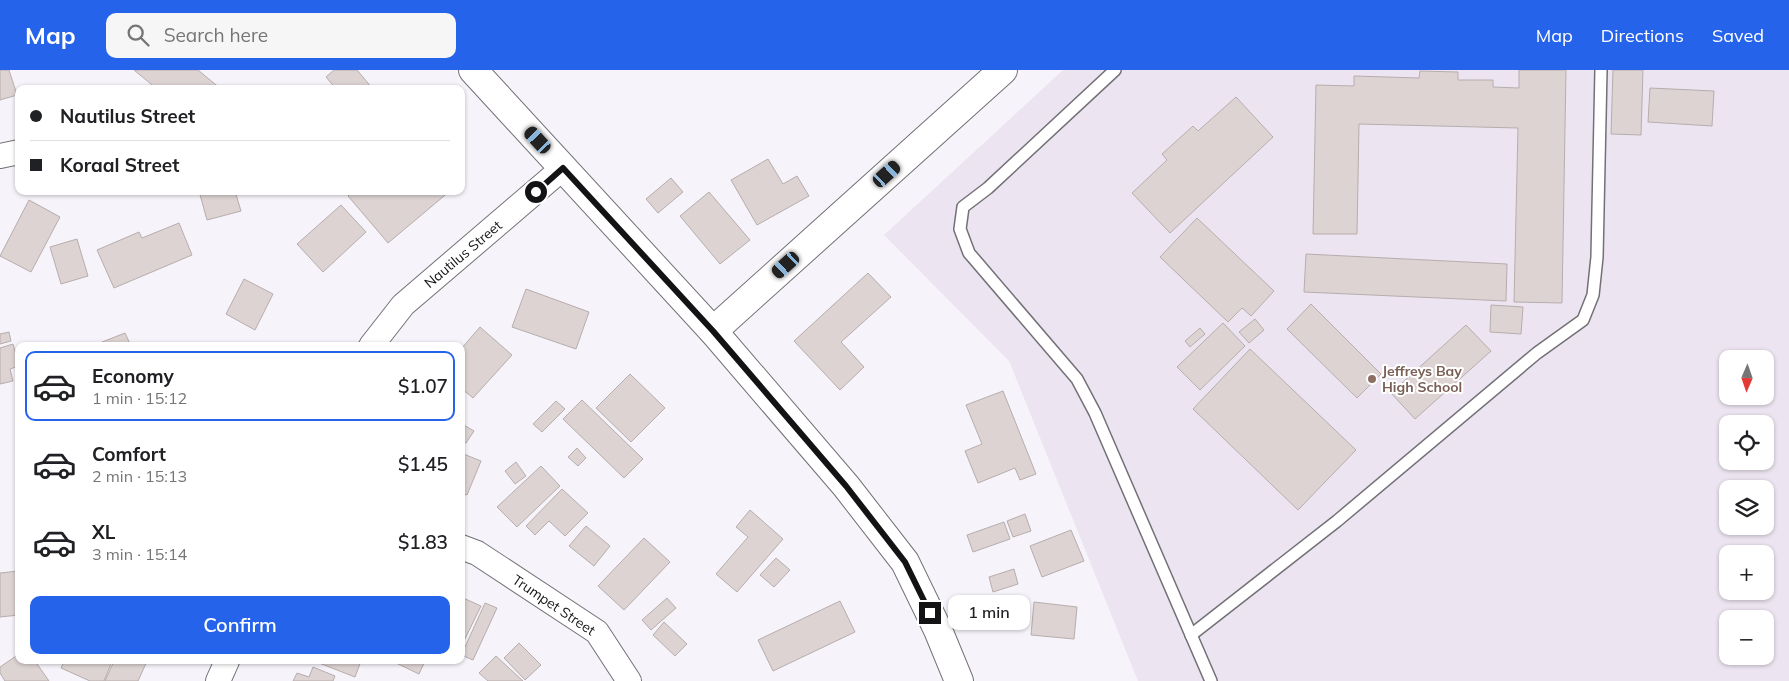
<!DOCTYPE html>
<meta charset="utf-8">
<style>
:root{--surface:#fff;--page:#f6f6f6;--text:#202124;--muted:#757577;--line:#e0e0e0;--accent:#2563eb}
body{margin:0;font-family:Mulish,sans-serif;background:var(--page);color:var(--text);height:100vh;display:flex;flex-direction:column;font-size:19px;white-space:nowrap}
*{box-sizing:border-box;margin:0}
p{font-size:16px;color:var(--muted)}
.icon{flex:none;width:28px;height:28px;fill:none;stroke:currentColor;stroke-width:2;stroke-linecap:round;stroke-linejoin:round}
.map{position:relative;flex:1;overflow:hidden}
.sheet{position:absolute;left:15px;top:272px;width:450px;height:322px;display:flex;flex-direction:column;background:var(--surface);border-radius:10px;box-shadow:0 1px 4px #0004}
.sheet>*{flex:none}
.top-card{position:absolute;left:15px;top:15px;width:450px;height:110px;border-radius:10px;box-shadow:0 1px 4px #0004;display:grid;align-content:center;height:110px;padding:0 15px;background:var(--surface)}
.needle{width:32px;rotate:182deg}
.tools{position:absolute;left:1719px;top:280px;display:grid;gap:10px}
.tools a{display:grid;place-items:center;width:55px;height:55px;border-radius:10px;background:var(--surface);box-shadow:0 1px 4px #0004;font-size:25px}
.end{position:absolute;width:22px;height:22px;margin:-11px;border:6px solid #131214;background:#fff;box-shadow:0 0 0 2px #fff}
.from{border-radius:50%}
.bubble{position:absolute;height:35px;border-radius:10px;background:var(--surface);box-shadow:0 1px 4px #0004;font-size:16px;font-weight:600;line-height:35px;text-align:center}
.car{position:absolute;width:15px;height:30px;margin:-15px -8px;border-radius:6px;box-shadow:0 0 4px 1px #0007;background:linear-gradient(#222 24%,#8ab4d8 0 40%,#222 0 76%,#8ab4d8 0 86%,#222 0)}
.top-card b{display:flex;align-items:center;gap:18px;height:48px;font-size:19px}
.top-card b+b{border-top:1px solid var(--line)}
.top-card i{width:12px;height:12px;background:var(--text)}
ul{padding:9px 0 0;list-style:none}
li{display:flex;align-items:center;gap:15px;height:70px;margin:0 10px 8px;padding:0 5px;border:2px solid transparent;border-radius:10px}
li div{flex:1}
li b{display:block;font-size:19px}
li em{font-style:normal;font-weight:600}
li.selected{border-color:var(--accent)}
li>.icon{width:45px;height:45px;stroke-width:1.5}
.button{display:flex;gap:10px;margin-top:auto;padding:10px 15px}
.button a{flex:1;height:58px;border-radius:10px;background:var(--accent);color:#fff;font-size:20px;font-weight:600;line-height:58px;text-align:center}
header{display:flex;align-items:center;gap:30px;box-sizing:border-box;height:70px;padding:0 25px;background:var(--accent);color:#fff}
header strong{font-size:24px}
nav{display:flex;gap:28px;margin-inline-start:auto;font-size:18px}
.search{width:350px;height:45px;background:var(--page);display:flex;align-items:center;gap:12px;box-sizing:border-box;padding:0 18px;border-radius:10px;color:var(--muted);font-size:19px}
.map>svg:first-child{display:block}
</style>
<header>
<strong>Map</strong>
<div class="search"><svg class="icon" aria-label="search" viewBox="0 0 24 24"><circle cx="10" cy="10" r="6"/><path d="M15 15l6 6"/></svg>Search here</div>
<nav><a>Map</a><a>Directions</a><a>Saved</a></nav>
</header>
<div class="map">
<svg width="1789" height="611" viewBox="0 0 1789 611">
<rect width="100%" height="100%" fill="#f7f3fa"/>
<path fill="#ece5f1" fill-rule="evenodd" d="M1063,0h726v611h-651l-129,-320 -125,-126zM1728,289h37v37h-37zM1728,354h37v37h-37zM1728,419h37v37h-37zM1728,484h37v37h-37zM1728,549h37v37h-37z"/>
<g fill="#dcd3d2" stroke="#b6adac">
<path d="M0,0h9l8,25 -17,5z"/>
<path d="M134,0h64l23,19h-64z"/>
<path d="M334,0h23l16,19h-37l-10,-12z"/>
<path d="M1519,0h47l-4,233 -48,-1 4,-174 -159,-4 -2,110h-44l3,-149 38,1v-10l65,2 1,-7 38,1v8h35v7l26,1z"/>
<path d="M1613,0h30l-2,65 -30,-1z"/>
<path d="M1650,18l64,3 -2,35 -64,-4z"/>
<path d="M1236,27l37,40 -103,96 -38,-40 35,-33 -5,-6 31,-28 5,5z"/>
<path d="M768,89l15,25 14,-8 12,20 -52,29 -26,-45z"/>
<path d="M671,108l12,14 -25,21 -12,-14z"/>
<path d="M199,121h36l6,20 -34,9z"/>
<path d="M354,121h96l-62,52 -40,-47z"/>
<path d="M709,122l41,48 -30,24 -40,-48z"/>
<path d="M29,130l31,17 -29,55 -31,-16z"/>
<path d="M341,135l25,27 -43,40 -26,-28z"/>
<path d="M1197,148l77,73 -23,25 -9,-8 -14,14 -68,-65z"/>
<path d="M179,153l13,32 -78,33 -17,-38 42,-18 3,6z"/>
<path d="M77,169l11,37 -27,8 -11,-37z"/>
<path d="M1306,184l201,10 -1,37 -202,-9z"/>
<path d="M868,203l23,24 -50,45 23,25 -24,23 -46,-49z"/>
<path d="M244,209l29,15 -18,36 -29,-16z"/>
<path d="M526,219l63,23 -13,37 -64,-22z"/>
<path d="M1311,234l70,70 -24,24 -70,-69z"/>
<path d="M1491,235l32,2 -2,27 -31,-2z"/>
<path d="M1255,249l9,11 -15,13 -10,-11z"/>
<path d="M1223,253l22,23 -45,44 -23,-23z"/>
<path d="M1466,255l25,26 -76,68 -24,-26z"/>
<path d="M480,257l32,28 -39,43 -12,-10v-39z"/>
<path d="M1200,258l5,6 -15,13 -5,-6z"/>
<path d="M9,262l2,9 -11,3v-10z"/>
<path d="M125,263l6,13h-39z"/>
<path d="M13,274l6,22 -9,3 3,12 -13,3v-36z"/>
<path d="M1250,279l106,101 -58,60 -105,-101z"/>
<path d="M630,304l35,34 -34,34 -35,-34z"/>
<path d="M1003,321l33,83 -16,6 -5,-12 -37,15 -13,-32 17,-7 -16,-39z"/>
<path d="M582,330l61,59 -19,19 -61,-59z"/>
<path d="M556,331l9,8 -23,23 -9,-8z"/>
<path d="M462,354l12,7 -8,12 -5,-3z"/>
<path d="M577,378l9,10 -8,8 -10,-9z"/>
<path d="M461,383l20,8 -14,34 -6,-2z"/>
<path d="M516,392l10,14 -11,8 -10,-13z"/>
<path d="M541,396l19,20 -43,41 -20,-20z"/>
<path d="M562,419l26,24 -23,23 -16,-15 -14,14 -9,-9z"/>
<path d="M750,440l33,29 -46,53 -21,-18 32,-37 -12,-10z"/>
<path d="M1025,444l6,17 -18,6 -6,-16z"/>
<path d="M1004,452l6,17 -37,13 -6,-17z"/>
<path d="M586,456l24,20 -16,20 -25,-20z"/>
<path d="M1071,460l13,31 -42,16 -12,-31z"/>
<path d="M644,468l26,24 -46,48 -26,-24z"/>
<path d="M776,488l14,12 -16,17 -14,-12z"/>
<path d="M1014,499l4,15 -25,8 -4,-15z"/>
<path d="M19,501v44l-19,2v-44z"/>
<path d="M461,527l20,9 -19,39h-1z"/>
<path d="M667,528l9,10 -25,22 -9,-10z"/>
<path d="M840,531l15,31 -82,39 -15,-31z"/>
<path d="M1034,532l43,5 -3,32 -43,-4z"/>
<path d="M485,533l12,5 -24,52 -12,-5v-9l4,1z"/>
<path d="M664,552l23,22 -12,12 -22,-21z"/>
<path d="M519,573l22,22 -16,15 -21,-22z"/>
<path d="M19,584v7h16l14,20h-44l-5,-8v-6z"/>
<path d="M496,586l27,25h-35l-9,-8z"/>
<path d="M64,591h48l-8,20h-14l-29,-13z"/>
<path d="M114,591h33l-9,20h-33z"/>
<path d="M314,591h47l-6,16z"/>
<path d="M392,591h33l-6,13z"/>
<path d="M313,597l22,9 -2,5h-40l4,-8 12,4z"/>
</g>
<g fill="none" stroke-linecap="round" stroke-linejoin="round">
<defs>
<g id="lane">
<path d="M1115,0l-127,118 -25,19 -3,22 9,24 108,126 18,34 116,268"/>
<path d="M1191,565l146,-114 200,-168 46,-33 10,-25 4,-38 4,-187"/>
</g>
<g id="street">
<path d="M0,86l19,-4"/>
<path d="M371,276l32,-41 160,-137"/>
<path d="M461,477l16,6 120,79 32,49"/>
<path d="M218,611l9,-20"/>
</g>
<g id="secondary">
<path d="M473,0l240,261 133,155 59,76 33,68 21,51"/>
<path d="M713,261l290,-261"/>
</g>
</defs>
<use href="#lane" stroke="#737076" stroke-width="14"/>
<use href="#street" stroke="#737076" stroke-width="26"/>
<use href="#secondary" stroke="#737076" stroke-width="30"/>
<use href="#lane" stroke="#fff" stroke-width="11"/>
<use href="#street" stroke="#fff" stroke-width="24"/>
<use href="#secondary" stroke="#fff" stroke-width="28"/>
</g>
<g fill="none" stroke-linecap="round" stroke-linejoin="round">
<path stroke="#131214" stroke-width="6" d="M536,122l27,-24 150,163 133,155 59,76 25,51"/>
</g>
<circle fill="#8d6e63" stroke="#fff" stroke-width="2" cx="1372" cy="309" r="5"/>
<g text-anchor="middle" dominant-baseline="central" stroke-width="4" stroke-linejoin="round" paint-order="stroke">
<g font-size="14" fill="#131214" stroke="#fff">
<text transform="translate(463 184) rotate(-40)">Nautilus Street</text>
<text transform="translate(554 535) rotate(34)">Trumpet Street</text>
</g>
<g font-size="14" font-weight="bold" fill="#785e54" stroke="#fff" text-anchor="start">
<text x="1382" y="301">Jeffreys Bay<tspan x="1382" dy="16">High School</tspan></text>
</g>
</g>
</svg>
<div class="tools">
<a><svg class="needle" viewBox="-14 -14 28 28"><path d="M0-13l5 13h-10z" fill="#e53935"/><path d="M0 13l5-13h-10z" fill="#757577"/></svg></a>
<a><svg class="icon" aria-label="locate" viewBox="0 0 24 24"><circle cx="12" cy="12" r="6"/><path d="M12 2v4M12 18v4M2 12h4M18 12h4"/></svg></a>
<a><svg class="icon" aria-label="layers" viewBox="0 0 24 24"><path d="M12 4l9 5-9 5-9-5zM3 14l9 5 9-5"/></svg></a>
<a>+</a>
<a>−</a>
</div>
<i class="end from" style="left:536px;top:122px"></i>
<i class="end" style="left:930px;top:543px"></i>
<div class="bubble" style="left:948px;top:525px;width:82px">1 min</div>
<i class="car" style="left:538px;top:70px;rotate:317deg"></i>
<i class="car" style="left:887px;top:104px;rotate:48deg"></i>
<i class="car" style="left:786px;top:195px;rotate:228deg"></i>
<div class="top-card">
<b><i class="from"></i>Nautilus Street</b>
<b><i></i>Koraal Street</b>
</div>
<section class="sheet">
<ul>
<li class="selected"><svg class="icon" aria-label="car" viewBox="0 0 24 24"><path d="M5 17H2v-5l4-1 3-4h7l3 4 3 1v5h-3M9 17h6M6 11h13"/><circle cx="7" cy="17" r="2"/><circle cx="17" cy="17" r="2"/></svg><div><b>Economy</b><p>1 min · 15:12</p></div><em>$1.07</em></li>
<li><svg class="icon" aria-label="car" viewBox="0 0 24 24"><path d="M5 17H2v-5l4-1 3-4h7l3 4 3 1v5h-3M9 17h6M6 11h13"/><circle cx="7" cy="17" r="2"/><circle cx="17" cy="17" r="2"/></svg><div><b>Comfort</b><p>2 min · 15:13</p></div><em>$1.45</em></li>
<li><svg class="icon" aria-label="car" viewBox="0 0 24 24"><path d="M5 17H2v-5l4-1 3-4h7l3 4 3 1v5h-3M9 17h6M6 11h13"/><circle cx="7" cy="17" r="2"/><circle cx="17" cy="17" r="2"/></svg><div><b>XL</b><p>3 min · 15:14</p></div><em>$1.83</em></li>
</ul>
<div class="button"><a>Confirm</a></div>
</section>
</div>
